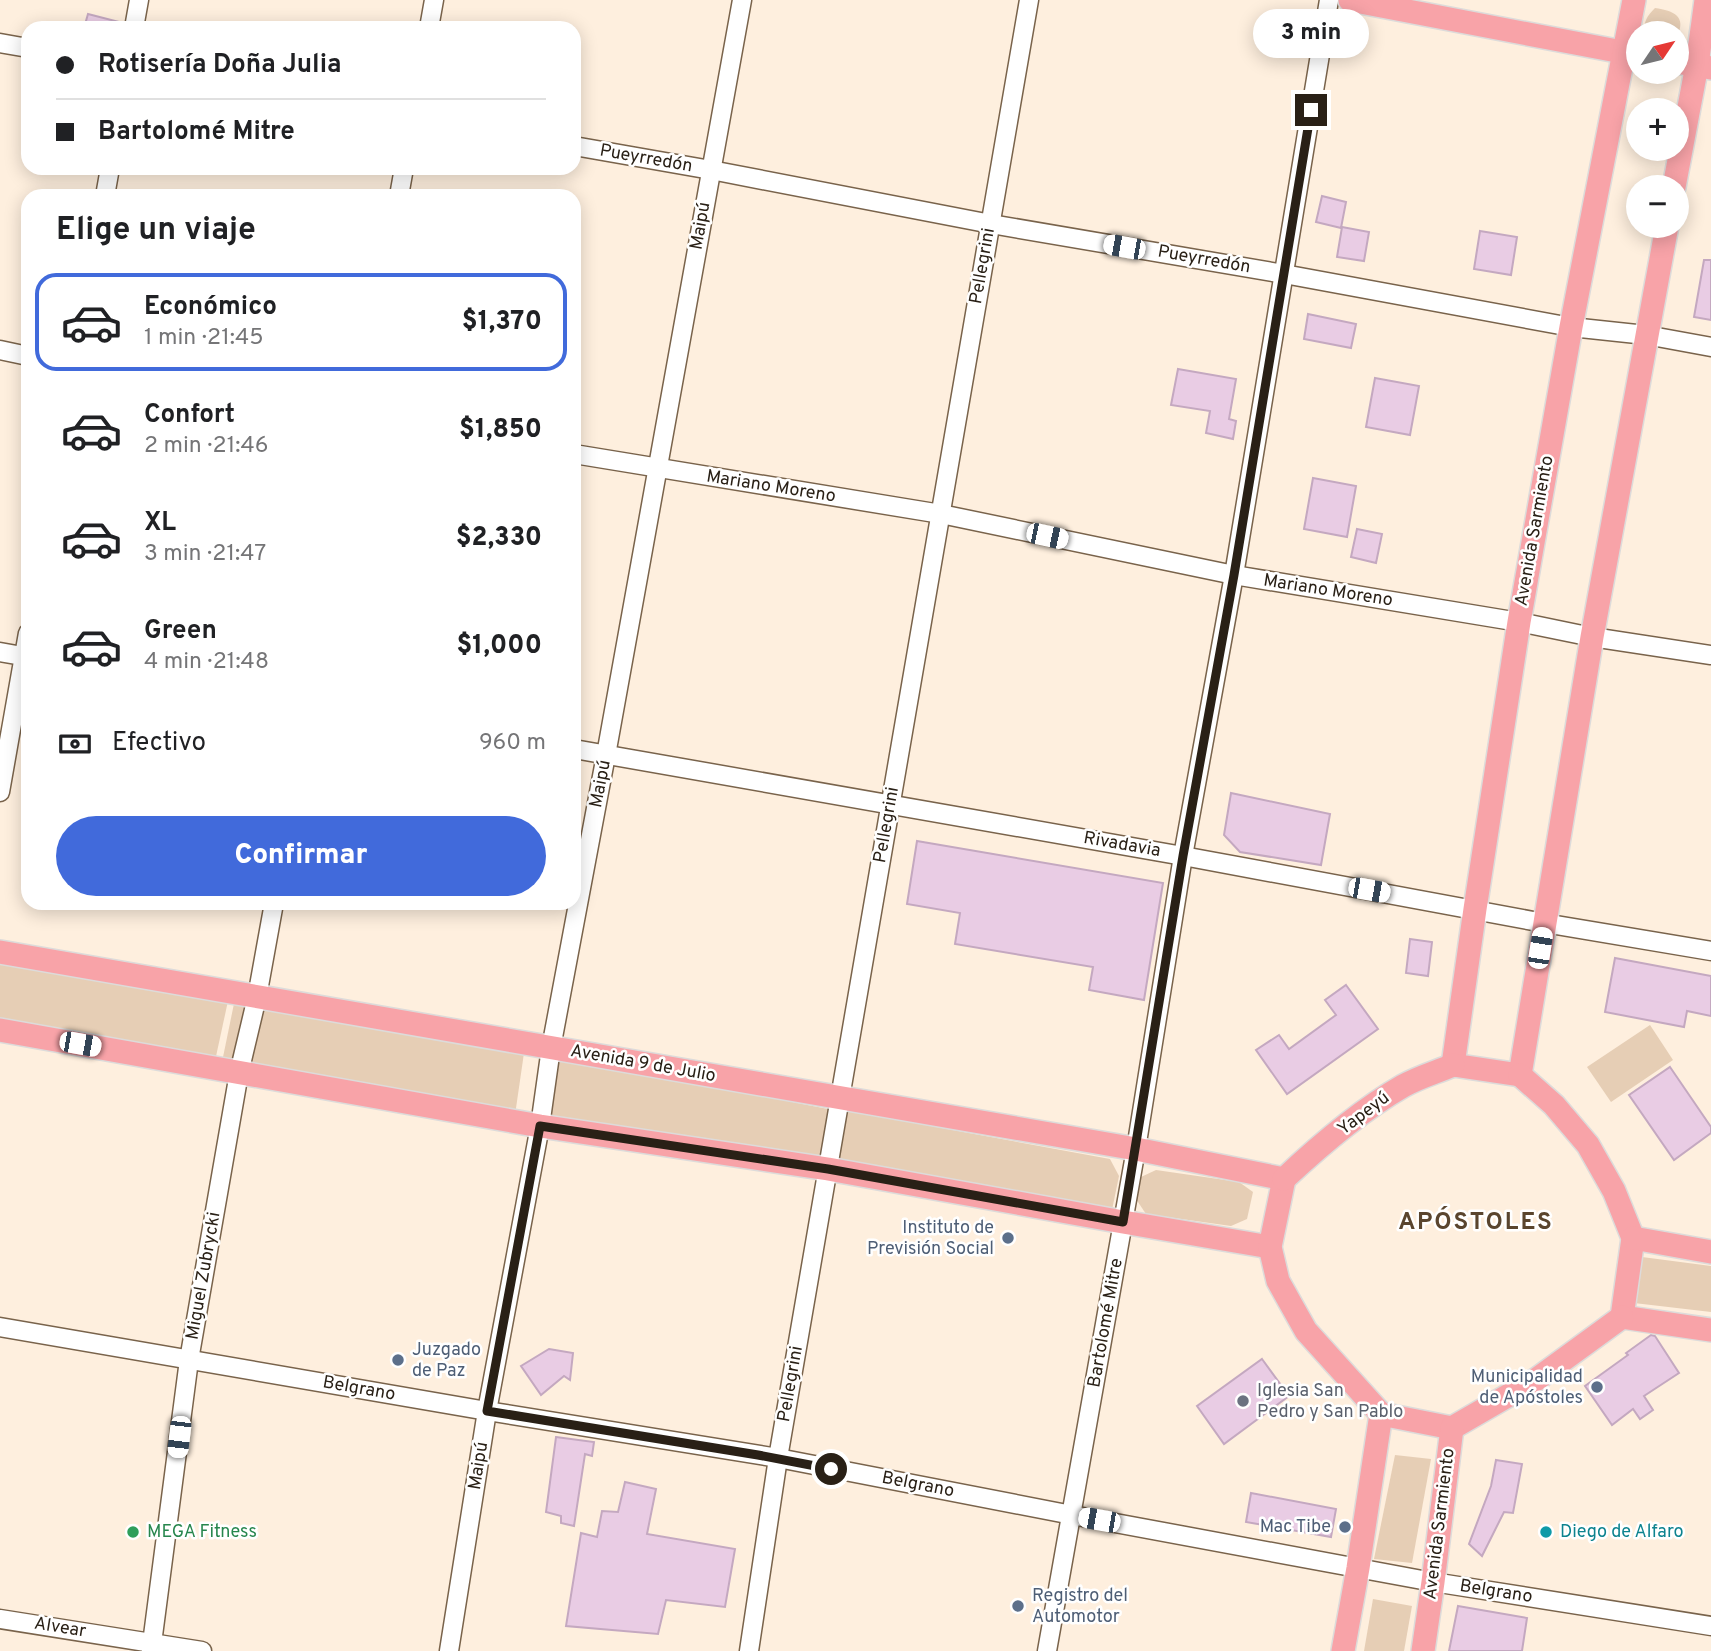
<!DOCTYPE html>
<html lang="es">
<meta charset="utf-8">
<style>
:root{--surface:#fff;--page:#f6f6f6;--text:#202124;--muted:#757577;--line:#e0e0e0;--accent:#416adb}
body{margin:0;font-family:Overpass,sans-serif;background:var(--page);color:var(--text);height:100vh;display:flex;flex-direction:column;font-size:26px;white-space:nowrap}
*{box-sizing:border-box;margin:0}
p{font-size:23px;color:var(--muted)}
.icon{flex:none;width:38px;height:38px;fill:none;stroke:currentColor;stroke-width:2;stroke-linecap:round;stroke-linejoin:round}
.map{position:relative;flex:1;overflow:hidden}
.details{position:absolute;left:21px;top:189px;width:560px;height:721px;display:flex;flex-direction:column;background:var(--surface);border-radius:21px;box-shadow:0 4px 18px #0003}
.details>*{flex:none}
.banner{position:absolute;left:21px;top:21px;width:560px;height:154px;border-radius:21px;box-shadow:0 4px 18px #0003;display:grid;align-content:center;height:154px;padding:0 35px;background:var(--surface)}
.needle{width:46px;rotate:55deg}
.buttons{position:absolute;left:1626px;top:21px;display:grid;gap:14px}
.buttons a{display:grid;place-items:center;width:63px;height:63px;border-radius:50%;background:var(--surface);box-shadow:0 4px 18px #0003;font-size:35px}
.end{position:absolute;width:32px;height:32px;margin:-16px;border:9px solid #292016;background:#fff;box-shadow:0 0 0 4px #fff}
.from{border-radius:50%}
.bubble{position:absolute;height:49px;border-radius:24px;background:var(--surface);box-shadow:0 4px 18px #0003;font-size:23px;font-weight:800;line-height:49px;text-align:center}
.car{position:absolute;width:21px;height:42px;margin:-21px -10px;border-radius:9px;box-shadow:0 0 5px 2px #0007;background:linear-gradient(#fff 24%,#345 0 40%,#fff 0 76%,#345 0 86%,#fff 0)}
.banner b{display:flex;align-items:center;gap:24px;height:66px;font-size:26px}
.banner b+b{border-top:2px solid var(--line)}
.banner i{width:18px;height:18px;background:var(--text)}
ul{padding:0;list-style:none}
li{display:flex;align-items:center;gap:21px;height:98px;margin:0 14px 10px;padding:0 21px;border:4px solid transparent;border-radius:21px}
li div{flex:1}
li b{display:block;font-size:26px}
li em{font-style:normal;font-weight:800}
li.active{border-color:var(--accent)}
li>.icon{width:63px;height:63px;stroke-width:1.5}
h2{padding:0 35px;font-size:32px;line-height:84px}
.pay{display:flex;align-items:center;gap:18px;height:77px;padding:0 35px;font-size:26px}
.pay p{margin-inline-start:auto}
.button{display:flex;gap:14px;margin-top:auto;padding:14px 35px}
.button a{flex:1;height:80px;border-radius:42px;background:var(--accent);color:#fff;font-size:28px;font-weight:800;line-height:80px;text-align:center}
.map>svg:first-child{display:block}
</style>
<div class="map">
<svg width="1711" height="1651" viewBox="0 0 1711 1651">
<rect width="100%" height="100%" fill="#feefde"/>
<g fill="#e6ceb5">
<path d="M1655,8c19,3 32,8 22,29l-1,-4h-31c-2,-11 2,-17 10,-25z"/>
<path d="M0,947l231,40 -16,74 -215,-39z"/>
<path d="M237,989l288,57 -10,69 -293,-53z"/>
<path d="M1650,1025l23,35 -62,42 -24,-35z"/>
<path d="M558,1056l275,54 -11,59 -275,-45z"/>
<path d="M844,1110l266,49 9,17 -7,34 -278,-39z"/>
<path d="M1156,1170l83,12 14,10 -6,27 -16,7 -85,-12 -10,-15 5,-22z"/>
<path d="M1642,1257l69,9v46l-77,-9z"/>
<path d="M1395,1455l36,4 -19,104 -38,-4z"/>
<path d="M1373,1599l39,7 -8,45h-40z"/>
</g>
<g fill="#e9cce4" stroke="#c4a8c0" stroke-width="2">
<path d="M88,14l35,9v5h-39z"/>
<path d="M1322,196l24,6 -5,26 -25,-6z"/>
<path d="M1342,227l27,5 -5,29 -27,-4z"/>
<path d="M1480,231l37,6 -6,38 -37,-6z"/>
<path d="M1704,260h7v60l-17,-3z"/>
<path d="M1308,314l48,10 -5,24 -47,-9z"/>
<path d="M1178,369l58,10 -7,40 7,2 -3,18 -27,-6 4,-22 -39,-6z"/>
<path d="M1375,378l44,8 -9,49 -44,-8z"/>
<path d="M1313,478l43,8 -9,51 -43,-8z"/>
<path d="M1357,529l25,5 -6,29 -25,-6z"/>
<path d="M1231,793l99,21 -9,51 -81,-13 -16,-17z"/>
<path d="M917,841l246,42 -19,117 -55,-10 4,-23 -138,-23 5,-31 -53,-9z"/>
<path d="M1410,939l22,3 -4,34 -22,-3z"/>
<path d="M1615,958l96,18v40l-24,-5 -3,16 -79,-15z"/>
<path d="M1346,985l32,44 -91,65 -31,-44 23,-15 10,14 47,-34 -11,-15z"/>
<path d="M1670,1067l41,60v6l-37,27 -45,-65z"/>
<path d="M1651,1335l4,1 24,37 -35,23 9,14 -13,9 -7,-10 -21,16 -27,-39 43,-31 -2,-2z"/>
<path d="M549,1349l24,4 -3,27 -6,-4 -23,19 -20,-29z"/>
<path d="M1262,1359l27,37 -65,48 -27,-38z"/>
<path d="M556,1437l38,5 -2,14 -7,-2 -11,72 -13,-3v-7l-15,-4z"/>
<path d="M1496,1460l26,4 -9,49 -9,-1 -22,44 -13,-12 22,-58z"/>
<path d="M625,1482l31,7 -9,45 88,15 -10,58 -59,-7 -8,34 -92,-8 15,-93 16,4 5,-26 16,1z"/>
<path d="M1251,1493l85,16 -5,28 -85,-15z"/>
<path d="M1458,1606l69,12 -5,33h-73z"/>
</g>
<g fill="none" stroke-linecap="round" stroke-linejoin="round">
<defs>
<g id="minor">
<path d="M134,28l5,-28"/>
<path d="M429,28l5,-28"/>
<path d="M0,43l28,5"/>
<path d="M574,146l137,24 280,54 293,50 287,53 75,8 65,12"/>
<path d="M105,196l5,-28"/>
<path d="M399,196l5,-28"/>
<path d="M0,350l28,6"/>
<path d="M574,454l367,60 293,61 285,47 73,15 119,18"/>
<path d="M0,652l28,5"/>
<path d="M574,749l609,107 361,67 167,28"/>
<path d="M0,792l28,-159"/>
<path d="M0,1327l487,84 291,47 294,57 361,67 278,44"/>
<path d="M0,1619l202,32"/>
<path d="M151,1651l38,-291 50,-287 18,-76 17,-94"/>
<path d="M449,1651l38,-240 53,-285 11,-78 55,-293 136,-755"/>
<path d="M749,1651l29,-193 251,-1458"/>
<path d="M1047,1651l89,-502 47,-293 51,-281 95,-575"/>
</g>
<g id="major">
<path d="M1350,0l288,55"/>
<path d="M1676,62l35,6"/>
<path d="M1674,187l23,-122 9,-65"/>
<path d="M0,952l1136,197 148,30"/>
<path d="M0,1030l540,96 288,43 295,53 147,25"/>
<path d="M1453,1065l22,-156 44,-287 52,-295 63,-327"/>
<path d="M1453,1065l67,10"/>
<path d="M1520,1075l72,-438 75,-411"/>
<path d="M1520,1075l34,30 34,40 26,46 19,47 -11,79"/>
<path d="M1284,1179l-14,68 8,34 28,50 75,83 71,14"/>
<path d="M1284,1179c34,-32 79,-70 119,-93 16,-9 34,-14 50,-21"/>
<path d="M1633,1238l78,14"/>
<path d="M1622,1317l89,13"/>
<path d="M1452,1428l85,-49 85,-62"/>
<path d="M1343,1651l15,-83 23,-154"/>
<path d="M1423,1651l10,-69 19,-154"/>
</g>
</defs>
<use href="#minor" stroke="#79634b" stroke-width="21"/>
<use href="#major" stroke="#dddbda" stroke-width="26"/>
<use href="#minor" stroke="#fff" stroke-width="18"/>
<use href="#major" stroke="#f8a3a8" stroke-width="23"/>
</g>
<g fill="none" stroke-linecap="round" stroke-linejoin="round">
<path stroke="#292016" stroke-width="9" d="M831,1469l-73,-14 -271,-44 53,-285 288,43 295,53 60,-366 51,-281 77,-465"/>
</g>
<g fill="#5c6f8a" stroke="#fff" stroke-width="2.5">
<circle cx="1008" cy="1238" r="7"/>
<circle cx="398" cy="1360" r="7"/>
<circle cx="1597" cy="1387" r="7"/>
<circle cx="1345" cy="1527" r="7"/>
<circle cx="1018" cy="1606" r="7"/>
</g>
<circle fill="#6b7280" stroke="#fff" stroke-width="2.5" cx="1243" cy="1401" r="7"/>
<circle fill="#2e9e5b" stroke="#fff" stroke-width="2.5" cx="133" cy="1532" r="7"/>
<circle fill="#0f9aa8" stroke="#fff" stroke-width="2.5" cx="1546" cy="1532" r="7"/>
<g text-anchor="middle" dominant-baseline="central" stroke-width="5" stroke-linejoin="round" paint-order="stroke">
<g font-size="18" fill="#292016" stroke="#fff">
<text transform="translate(646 159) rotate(10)">Pueyrredón</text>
<text transform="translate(701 226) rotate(-80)">Maipú</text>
<text transform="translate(1204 260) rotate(10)">Pueyrredón</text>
<text transform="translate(983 266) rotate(-80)">Pellegrini</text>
<text transform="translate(771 487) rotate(9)">Mariano Moreno</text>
<text transform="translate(1535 531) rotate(-80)">Avenida Sarmiento</text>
<text transform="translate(1328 591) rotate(9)">Mariano Moreno</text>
<text transform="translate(601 784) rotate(-79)">Maipú</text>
<text transform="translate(887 825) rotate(-80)">Pellegrini</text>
<text transform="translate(1122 845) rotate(10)">Rivadavia</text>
<text transform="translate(643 1064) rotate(10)">Avenida 9 de Julio</text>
<text transform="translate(1364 1114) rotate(-37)">Yapeyú</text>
<text transform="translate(204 1276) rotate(-80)">Miguel Zubrycki</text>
<text transform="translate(1106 1323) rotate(-80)">Bartolomé Mitre</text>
<text transform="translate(791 1384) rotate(-80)">Pellegrini</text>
<text transform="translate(359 1389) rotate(10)">Belgrano</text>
<text transform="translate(479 1466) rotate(-81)">Maipú</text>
<text transform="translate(918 1485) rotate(11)">Belgrano</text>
<text transform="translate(1440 1524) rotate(-83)">Avenida Sarmiento</text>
<text transform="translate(1496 1592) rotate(9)">Belgrano</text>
<text transform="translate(60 1628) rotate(9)">Alvear</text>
</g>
<g font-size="18" fill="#4e5e75" stroke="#fff" text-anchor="end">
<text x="994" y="1228">Instituto de<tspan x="994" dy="21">Previsión Social</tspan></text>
<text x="412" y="1350" text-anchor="start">Juzgado<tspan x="412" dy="21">de Paz</tspan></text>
<text x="1583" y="1377">Municipalidad<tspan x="1583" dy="21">de Apóstoles</tspan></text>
<text x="1331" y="1527">Mac Tibe</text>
<text x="1032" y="1596" text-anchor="start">Registro del<tspan x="1032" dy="21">Automotor</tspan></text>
</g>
<g font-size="18" fill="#5b616d" stroke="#fff" text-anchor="start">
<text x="1257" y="1391">Iglesia San<tspan x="1257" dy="21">Pedro y San Pablo</tspan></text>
</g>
<g font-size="18" fill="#27864d" stroke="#fff" text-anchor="start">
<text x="147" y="1532">MEGA Fitness</text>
</g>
<g font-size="18" fill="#0d838f" stroke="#fff" text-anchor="start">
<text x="1560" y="1532">Diego de Alfaro</text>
</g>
<g font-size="24" font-weight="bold" letter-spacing="2" fill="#5a452e" stroke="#fff">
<text x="1476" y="1223">APÓSTOLES</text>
</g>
</g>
</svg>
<div class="buttons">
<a><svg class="needle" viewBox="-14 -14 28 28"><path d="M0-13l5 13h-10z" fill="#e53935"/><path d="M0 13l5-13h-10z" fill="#757577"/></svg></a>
<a>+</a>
<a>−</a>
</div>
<i class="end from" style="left:831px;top:1469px"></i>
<i class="end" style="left:1311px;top:110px"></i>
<div class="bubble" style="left:1253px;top:9px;width:116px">3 min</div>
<i class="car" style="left:1124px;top:247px;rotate:280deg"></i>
<i class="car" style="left:1047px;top:536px;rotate:102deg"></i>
<i class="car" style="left:1369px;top:890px;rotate:100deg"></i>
<i class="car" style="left:1540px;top:948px;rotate:9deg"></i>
<i class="car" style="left:80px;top:1044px;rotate:100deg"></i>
<i class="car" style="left:179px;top:1437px;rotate:187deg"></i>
<i class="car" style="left:1099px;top:1520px;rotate:280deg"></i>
<div class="banner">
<b><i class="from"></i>Rotisería Doña Julia</b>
<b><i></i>Bartolomé Mitre</b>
</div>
<section class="details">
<h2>Elige un viaje</h2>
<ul>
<li class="active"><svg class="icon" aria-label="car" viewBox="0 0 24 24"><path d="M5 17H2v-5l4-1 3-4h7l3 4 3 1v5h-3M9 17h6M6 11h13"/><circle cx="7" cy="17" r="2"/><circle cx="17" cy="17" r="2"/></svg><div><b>Económico</b><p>1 min · 21:45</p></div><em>$1,370</em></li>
<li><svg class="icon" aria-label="car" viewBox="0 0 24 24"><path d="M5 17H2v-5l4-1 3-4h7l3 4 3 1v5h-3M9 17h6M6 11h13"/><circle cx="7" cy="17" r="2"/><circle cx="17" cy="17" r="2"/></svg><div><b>Confort</b><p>2 min · 21:46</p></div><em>$1,850</em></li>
<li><svg class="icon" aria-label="car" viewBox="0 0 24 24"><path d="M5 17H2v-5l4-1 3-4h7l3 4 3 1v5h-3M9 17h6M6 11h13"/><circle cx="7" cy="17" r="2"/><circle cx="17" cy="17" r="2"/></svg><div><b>XL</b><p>3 min · 21:47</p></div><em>$2,330</em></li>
<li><svg class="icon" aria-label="car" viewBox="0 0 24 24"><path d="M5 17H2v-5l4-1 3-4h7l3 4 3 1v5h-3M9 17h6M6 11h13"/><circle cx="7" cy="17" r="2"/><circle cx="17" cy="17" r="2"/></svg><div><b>Green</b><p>4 min · 21:48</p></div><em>$1,000</em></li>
</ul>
<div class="pay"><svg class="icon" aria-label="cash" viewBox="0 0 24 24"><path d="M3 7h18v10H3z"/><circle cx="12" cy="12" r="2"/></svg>Efectivo<p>960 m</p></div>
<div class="button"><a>Confirmar</a></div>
</section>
</div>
